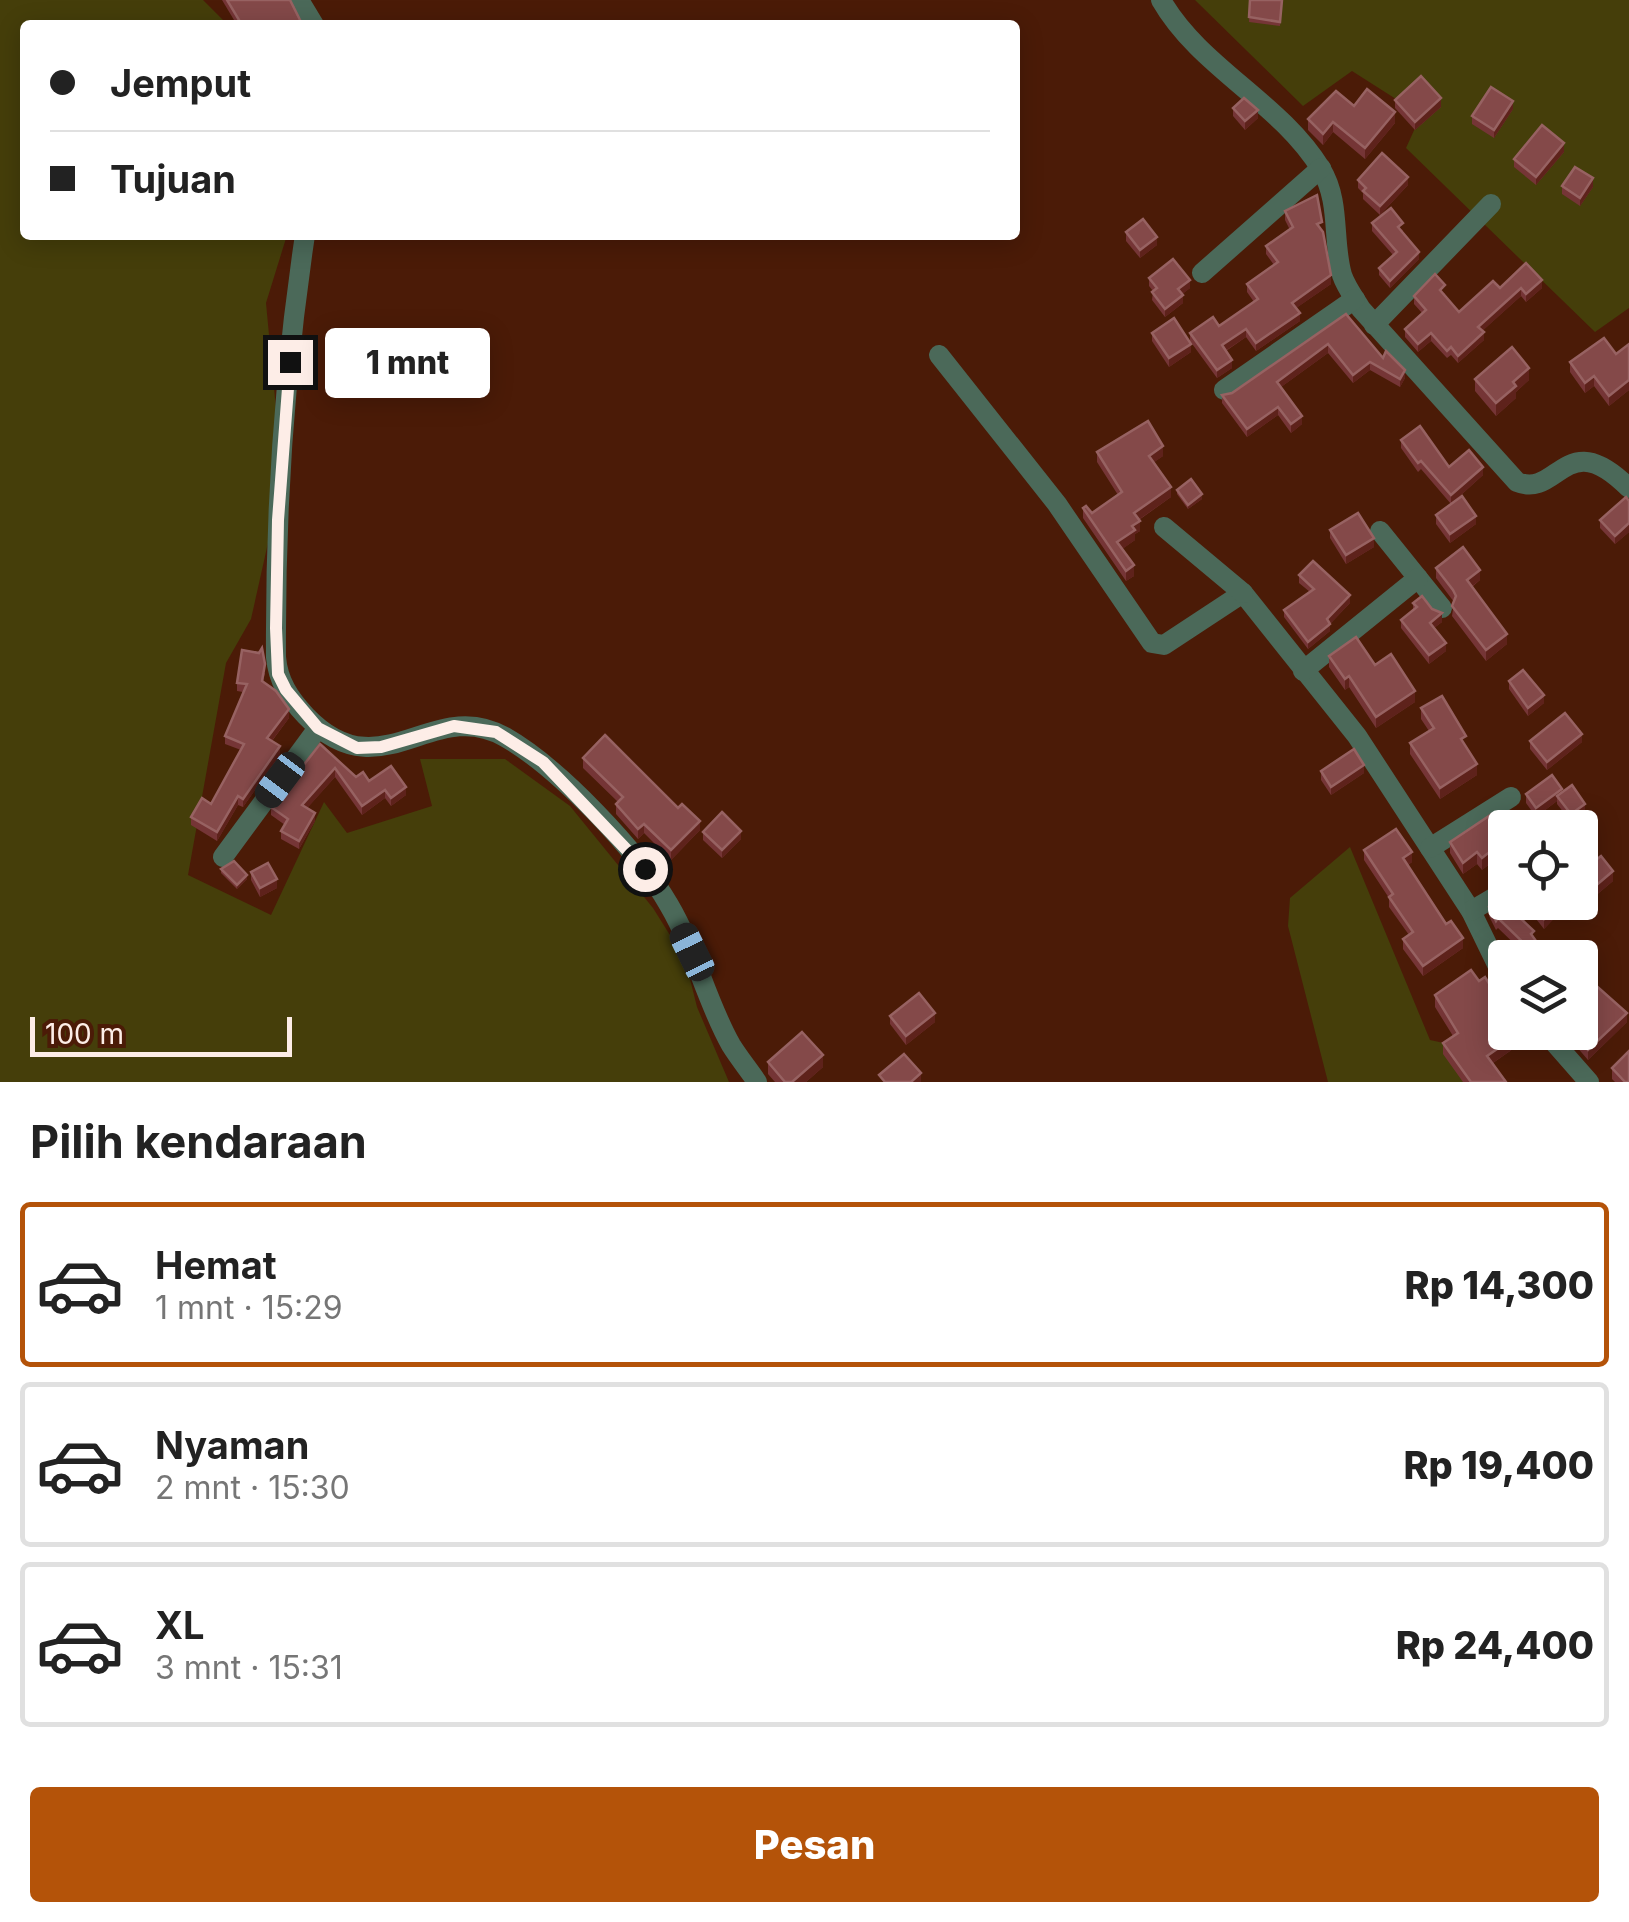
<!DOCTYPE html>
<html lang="id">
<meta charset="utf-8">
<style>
:root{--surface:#fff;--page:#f2f2f2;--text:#222;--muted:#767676;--line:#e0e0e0;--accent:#b45309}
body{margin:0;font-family:Inter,sans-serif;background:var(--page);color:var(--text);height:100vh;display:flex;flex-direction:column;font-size:38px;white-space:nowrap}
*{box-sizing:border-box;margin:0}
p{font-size:32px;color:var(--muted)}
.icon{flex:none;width:55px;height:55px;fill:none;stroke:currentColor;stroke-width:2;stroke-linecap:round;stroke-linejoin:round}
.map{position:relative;height:1082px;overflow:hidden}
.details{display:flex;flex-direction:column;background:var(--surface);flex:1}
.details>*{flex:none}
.banner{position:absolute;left:20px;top:20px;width:1000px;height:220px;border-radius:10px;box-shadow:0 5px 25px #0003;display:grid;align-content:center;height:220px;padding:0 30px;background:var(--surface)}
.tools{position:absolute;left:1488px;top:810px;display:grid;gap:20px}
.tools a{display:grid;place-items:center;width:110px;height:110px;border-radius:10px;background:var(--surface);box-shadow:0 5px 25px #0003;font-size:50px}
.scale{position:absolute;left:30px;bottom:25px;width:262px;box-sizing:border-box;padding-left:10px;border:5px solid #fdede7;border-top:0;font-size:28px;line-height:35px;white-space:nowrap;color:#fdede7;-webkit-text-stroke:8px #4b1b07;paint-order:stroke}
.end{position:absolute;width:45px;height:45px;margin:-22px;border:12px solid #fdede7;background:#111;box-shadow:0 0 0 5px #111}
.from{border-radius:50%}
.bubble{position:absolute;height:70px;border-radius:10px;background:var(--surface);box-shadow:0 5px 25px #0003;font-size:32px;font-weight:800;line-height:70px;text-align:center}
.car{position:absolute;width:30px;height:60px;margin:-30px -15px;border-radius:12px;box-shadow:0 0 8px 2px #0007;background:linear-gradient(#222 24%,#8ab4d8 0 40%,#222 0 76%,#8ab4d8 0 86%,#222 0)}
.banner b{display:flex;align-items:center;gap:35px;height:95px;font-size:38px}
.banner b+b{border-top:2px solid var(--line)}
.banner i{width:25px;height:25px;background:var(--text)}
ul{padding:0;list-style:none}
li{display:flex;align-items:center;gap:30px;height:165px;margin:0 20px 15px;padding:0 10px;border:5px solid var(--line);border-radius:10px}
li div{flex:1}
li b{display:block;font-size:38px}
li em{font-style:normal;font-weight:800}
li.selected{border-color:var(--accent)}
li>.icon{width:90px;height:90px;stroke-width:1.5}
h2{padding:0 30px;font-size:45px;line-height:120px}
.primary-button{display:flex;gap:20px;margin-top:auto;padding:20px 30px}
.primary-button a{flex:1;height:115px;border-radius:10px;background:var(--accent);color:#fff;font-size:40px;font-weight:800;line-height:115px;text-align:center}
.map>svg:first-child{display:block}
</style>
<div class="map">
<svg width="1629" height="1082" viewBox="0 0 1629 1082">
<rect width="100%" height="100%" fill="#4b1b07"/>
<g fill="#453e0a">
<path d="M0,0h203l25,25h-203v210h262l-21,68 10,106 -6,125 -19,85 -25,44 -38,212 83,40 53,-113 23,31 85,-27 -12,-47h85l65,47 83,102 32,51 12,48 32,75h-729z"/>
<path d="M1195,0h434v308l-34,24 -189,-184 15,-33 -69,-44 -49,35z"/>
<path d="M1350,847l80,193 23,5 22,37h-147l-40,-156 2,-28z"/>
</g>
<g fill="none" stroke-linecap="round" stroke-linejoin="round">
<g stroke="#4b6959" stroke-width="20">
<path d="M299,0l15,25"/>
<path d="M1161,0c39,68 119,102 160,169 20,33 11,71 21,106 4,12 13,24 19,34l156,173c42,17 48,-58 112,6"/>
<path d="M305,235c-21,139 -30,281 -29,422 2,24 13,41 30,59 75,78 126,-21 199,21 54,31 133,114 164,168 26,44 37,96 62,140 8,13 18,25 26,37"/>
<path d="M1202,273l119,-105"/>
<path d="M1374,325l117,-121"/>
<path d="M939,355l118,149 95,139 12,2 79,-52 114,143 114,175 34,70"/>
<path d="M1224,390l131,-91"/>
<path d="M1164,527l79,66"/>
<path d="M1380,531l62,77"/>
<path d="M1303,671l115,-93"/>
<path d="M1430,848l81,-51"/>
<path d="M223,857l95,-129"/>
<path d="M1471,911l34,-20"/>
<path d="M1545,1032l44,50"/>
</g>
</g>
<g fill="#753536">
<path d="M222,0h68l11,25h-64z"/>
<path d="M1250,0h32l-2,26 -31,-4z"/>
<path d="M1395,100l46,7 -26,23 -20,-22z"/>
<path d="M1354,106l41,17 -30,36 -32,-27 -10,13 -15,-15v-11z"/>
<path d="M1233,108l25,10 -13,12 -12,-14z"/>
<path d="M1513,109l-19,29 -22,-14v-8z"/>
<path d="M1564,152l-28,33 -22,-18v-8z"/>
<path d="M1358,180l50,5 -28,30 -17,-16v-6l-5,-5z"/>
<path d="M1562,186l31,1 -13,19 -18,-12z"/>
<path d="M1285,211l37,19 9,54 -35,24 4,13 -44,30 -10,-14 -20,14 6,17 -15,10 -27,-37v-8l29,-7 35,-24 -7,-10v-8l27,-19 -8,-11v-8l24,-16 -5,-10z"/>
<path d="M1372,223l31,7 -2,2 18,27 -29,29 -11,-13v-7l14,-13 -21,-24z"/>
<path d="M1126,232l31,13 -17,13 -14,-17z"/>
<path d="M1149,278l41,10 -8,6 1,9 -18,14 -13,-17 1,-9 -4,-5z"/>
<path d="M1500,288h42l-16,14 -5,-6 -39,35 2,9 -26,23 -7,-8 -4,3 -16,-17 -13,11 -13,-15v-8l17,-16 -8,-9v-8l31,-3 -1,1 15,18z"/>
<path d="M1346,314l37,44 22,20 -5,9 -30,-17 -17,13 -25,-30 -47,34 21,37 -11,9 -13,-18 -31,22 -25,-34v-8l10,-2z"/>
<path d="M1152,333l39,19 -22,15 -17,-26z"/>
<path d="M1629,344v46l-20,16 -15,-20 -9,7 -15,-21v-10l46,-8z"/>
<path d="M1475,379l54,1 -13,12v6l-20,18 -21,-25z"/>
<path d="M1401,440l48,27 34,8 -32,29 -30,-35 -3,3 -17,-24z"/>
<path d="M1097,452l66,4 -9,6 17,35 -32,23 1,11 -5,3v6l-13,9 12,27 -8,5 -43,-63v-10l9,5 26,-18 -21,-33z"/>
<path d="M1177,490l25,9 -14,10 -11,-15z"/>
<path d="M1629,501v31l-14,12 -15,-16v-8z"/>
<path d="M1436,515l40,9 -26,19 -14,-19z"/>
<path d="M1330,530l44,17 -28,17 -16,-26z"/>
<path d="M1436,568l44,12 -8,7 35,57 -21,17 -34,-45 2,-14 -18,-24z"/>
<path d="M1299,575l51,28 -20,21v7l-22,18 -24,-32v-7l26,-18 -11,-9z"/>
<path d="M1413,603l29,19 -8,6 12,23 -17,13 -28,-36v-8l12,-10z"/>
<path d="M1329,656l46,9 40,37 -39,26 -27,-41 -4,3 -16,-23z"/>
<path d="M265,673l-2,9 26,36 -17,23 8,14 -37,52 -5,-2 -21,36 -26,-16v-8l20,-13 30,-54 -16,-6v-8l18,-44 -6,-1v-8z"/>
<path d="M1509,681l35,22 -16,13 -19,-27z"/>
<path d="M1421,708l45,39 11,28 -37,24 -30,-45v-11l19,-12 -8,-12z"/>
<path d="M1530,741l52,1 -35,28 -17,-21z"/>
<path d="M320,744l36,33 50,18 -15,11 -6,-8 -23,17 -27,-38 -28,31 8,13 -16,28 -18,-10v-8l4,-6 -14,-10v-8z"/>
<path d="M583,758l117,72 -29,30 -27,-27 -6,6 -22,-25v-10l2,-2 -35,-34z"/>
<path d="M1321,771l43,2 -33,22 -10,-15z"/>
<path d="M1562,792l23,20 -14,10 -14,-18v-3l-21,16 -10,-14v-9z"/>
<path d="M1505,830v42l-3,3 -10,-13 -10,8 -5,-6 -14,10 -13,-21v-11z"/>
<path d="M703,832l38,7 -19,19 -19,-18z"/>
<path d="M1364,850l48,12 -4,3 55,83 -40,28 -20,-27v-10l6,-4 -20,-28v-9l-25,-38z"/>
<path d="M1591,864l22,17 -45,38 -7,-8 -17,18 -15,-19v-8h51z"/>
<path d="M221,869l26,10 -10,10 -16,-16z"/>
<path d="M251,872l26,16 -17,9 -9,-17z"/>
<path d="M1489,907l45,30 14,21h-19l-31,-30 -2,2 -7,-14z"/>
<path d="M1435,995l85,49 -27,19 13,19h-43l-20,-28v-11l10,-7 -18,-29z"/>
<path d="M890,1016l45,6 -29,23 -16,-21z"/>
<path d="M1627,1022l-39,38 -24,-28h16z"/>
<path d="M768,1062l55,5 -17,15h-31l-7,-8z"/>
<path d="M1612,1068l17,14h-14l-3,-3z"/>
</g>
<g fill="#5e221b">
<path d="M1441,98v9l-26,23v-8z"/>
<path d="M1513,101v8l-19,29v-8z"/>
<path d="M1258,110v8l-13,12v-9z"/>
<path d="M1395,112v11l-30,36v-11z"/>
<path d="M1333,122v10l-10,13v-11z"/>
<path d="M1564,143v9l-28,33v-8z"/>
<path d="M1408,177v8l-28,30v-9z"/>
<path d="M1593,178v9l-13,19v-8z"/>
<path d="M1157,237v8l-17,13v-8z"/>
<path d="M1419,252v7l-29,29v-7z"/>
<path d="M1331,275v9l-39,27v-8z"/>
<path d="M1190,280v8l-12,10v-9z"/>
<path d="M1542,280v8l-16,14v-8z"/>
<path d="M1521,288v8l-43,39v-8z"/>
<path d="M1183,295v8l-18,14v-8z"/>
<path d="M1300,313v8l-44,30v-8z"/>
<path d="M1246,329v8l-24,16v-8z"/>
<path d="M1484,332v8l-26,23v-7z"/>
<path d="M1431,333v8l-13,11v-8z"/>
<path d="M1191,344v8l-22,15v-9z"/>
<path d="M1328,344v9l-51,37v-8z"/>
<path d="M1232,360v8l-15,10v-8z"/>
<path d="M1370,362v8l-17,13v-8z"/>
<path d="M1529,368v12l-13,12v6l-20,18v-13l17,-21z"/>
<path d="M1405,370v8l-5,9v-8z"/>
<path d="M1594,376v10l-9,7v-10z"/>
<path d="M1629,380v10l-20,16v-10z"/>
<path d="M1278,407v8l-31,22v-8z"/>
<path d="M1302,416v8l-11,9v-9z"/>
<path d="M1163,446v10l-14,10v-10z"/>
<path d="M1483,467v8l-32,29v-9z"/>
<path d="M1171,487v10l-37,26v-10z"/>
<path d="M1202,494v5l-14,10v-4z"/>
<path d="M1476,516v8l-26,19v-9z"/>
<path d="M1140,521v10l-5,3v6l-18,13v-11l15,-16z"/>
<path d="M1629,523v9l-14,12v-8z"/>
<path d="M1374,538v9l-28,17v-9z"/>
<path d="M1134,565v11l-8,5v-10z"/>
<path d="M1480,570v10l-13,10v-10z"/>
<path d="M1350,595v8l-20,21v7l-22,18v-7z"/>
<path d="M1442,613v9l-12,9v-8z"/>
<path d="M1507,634v10l-21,17v-11z"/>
<path d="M1446,643v8l-17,13v-9z"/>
<path d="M1349,676v11l-4,3v-11z"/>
<path d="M1415,691v11l-39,26v-11z"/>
<path d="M1544,695v8l-16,13v-8z"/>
<path d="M289,709v9l-22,29v-9z"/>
<path d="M1582,734v8l-35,28v-8z"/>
<path d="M280,746v9l-37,52v-8z"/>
<path d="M1477,764v11l-37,24v-11z"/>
<path d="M1364,765v8l-33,22v-8z"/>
<path d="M335,768v9l-33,37v-9z"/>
<path d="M406,787v8l-15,11v-8z"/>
<path d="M1562,789v8l-5,-1v5l-21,16v-9z"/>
<path d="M385,790v8l-23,17v-9z"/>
<path d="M238,796v9l-21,36v-9z"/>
<path d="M1585,804v8l-14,10v-8z"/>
<path d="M315,813v8l-16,28v-8z"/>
<path d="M700,821v9l-29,30v-10z"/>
<path d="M644,824v9l-6,6v-10z"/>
<path d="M741,831v8l-19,19v-8z"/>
<path d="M1492,850v12l-10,8v-12z"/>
<path d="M1412,852v10l-9,6v-10z"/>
<path d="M1477,852v12l-14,10v-11z"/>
<path d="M1505,861v11l-3,3v-12z"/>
<path d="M1613,871v10l-45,38v-10l7,-7h5v-3z"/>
<path d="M247,875v4l-10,10v-4z"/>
<path d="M277,879v9l-17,9v-9z"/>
<path d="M1559,902h2v9l-17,18v-10z"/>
<path d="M1463,938v10l-40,28v-10z"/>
<path d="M935,1013v9l-29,23v-9z"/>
<path d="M1627,1013v9l-39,38v-10z"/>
<path d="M1520,1033v11l-33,23v-11z"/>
<path d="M823,1055v12l-17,15h-14z"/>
<path d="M921,1073v9h-10z"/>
</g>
<g fill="#844949" stroke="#976262" stroke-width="2.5">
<path d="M227,0h63l11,22 -6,3h-53z"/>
<path d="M1250,0h32l-2,22 -31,-5z"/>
<path d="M1421,76l20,22 -26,24 -20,-22z"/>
<path d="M1491,87l22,14 -19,29 -22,-14z"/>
<path d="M1367,89l28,23 -30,36 -32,-26 -10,12 -15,-15 28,-28 18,15z"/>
<path d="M1244,98l14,12 -13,11 -12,-13z"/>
<path d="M1542,125l22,18 -28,34 -22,-18z"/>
<path d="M1382,153l26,24 -28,29 -17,-15 3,-3 -8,-8z"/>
<path d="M1575,167l18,11 -13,20 -18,-12z"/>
<path d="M1317,195l5,27 -5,2 6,8 8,43 -39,28 8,10 -44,30 -10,-14 -24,16 10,15 -15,10 -27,-37 23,-16 6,9 39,-27 -11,-15 31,-22 -12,-16 27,-19 -8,-16z"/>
<path d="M1391,208l12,15 -5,4 21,25 -29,29 -11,-13 18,-16 -25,-29z"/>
<path d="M1143,219l14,18 -17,13 -14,-18z"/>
<path d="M1173,259l17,21 -12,9 5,6 -18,14 -13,-17 5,-4 -8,-10z"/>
<path d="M1526,263l16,17 -16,14 -5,-6 -43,39 6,5 -26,24 -7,-9 -4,4 -16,-18 -13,11 -13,-15 21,-19 -12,-14 21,-22 10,11 -5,5 19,22 34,-31 7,7z"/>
<path d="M1346,314l37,44 3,-7 19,19 -5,9 -30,-17 -17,13 -25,-31 -51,38 25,34 -11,8 -13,-17 -31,22 -25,-34 10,-2z"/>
<path d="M1174,318l17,26 -22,14 -17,-25z"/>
<path d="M1604,338l12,16 13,-10v36l-20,16 -15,-20 -9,7 -15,-21z"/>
<path d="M1512,347l17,21 -16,14 3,4 -20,17 -21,-24z"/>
<path d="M1148,421l15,25 -14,10 22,31 -37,26 6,8 -8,5 3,4 -18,12 17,23 -8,6 -43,-63 3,-2 6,7 30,-21 -25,-40z"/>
<path d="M1420,426l29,41 20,-17 14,17 -32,28 -30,-34 -3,2 -17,-23z"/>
<path d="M1191,479l11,15 -14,11 -11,-15z"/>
<path d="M1462,496l14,20 -26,18 -14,-19z"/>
<path d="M1626,497l3,4v22l-14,13 -15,-16z"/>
<path d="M1358,513l16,25 -28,17 -16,-25z"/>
<path d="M1463,547l17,23 -13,10 40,54 -21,16 -34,-44 4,-10 -3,-6 -17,-22z"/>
<path d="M1313,561l37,34 -23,24 3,5 -22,18 -24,-32 30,-21 -15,-14z"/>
<path d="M1422,596l10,13 10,4 -12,10 16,20 -17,12 -28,-35 16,-13 -4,-4z"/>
<path d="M1356,637l19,28 16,-11 24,37 -39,26 -27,-41 -4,3 -16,-23z"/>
<path d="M262,648l3,16 -3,17 14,10 13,18 -22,29 13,8 -37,53 -5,-3 -21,36 -26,-15 11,-19 9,6 33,-60 -19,-8 22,-52 -10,-1 5,-33 17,3z"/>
<path d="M1523,670l21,25 -16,13 -19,-27z"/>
<path d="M1442,696l24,40 -5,3 16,25 -37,24 -30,-45 24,-15 -13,-20z"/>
<path d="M1565,713l17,21 -35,28 -17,-21z"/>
<path d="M605,735l73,73 4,-4 18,17 -29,29 -27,-26 -6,5 -22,-25 7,-7 -40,-39z"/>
<path d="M320,744l36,33 7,-5 6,9 22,-15 15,21 -15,11 -6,-8 -23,16 -27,-38 -33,37 13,8 -16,28 -18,-10 7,-12 -17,-12z"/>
<path d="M1354,749l10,16 -33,22 -10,-16z"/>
<path d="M1552,775l10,14 -26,19 -10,-14z"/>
<path d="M1572,785l13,19 -14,10 -14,-18z"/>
<path d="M722,812l19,19 -19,19 -19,-18z"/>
<path d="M1492,814l13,16v31l-3,2 -10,-13 -10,8 -5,-6 -14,11 -13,-21z"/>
<path d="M1396,829l16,23 -9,6 43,66 5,-3 12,17 -40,28 -20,-27 10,-7 -24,-35 4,-3 -29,-44z"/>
<path d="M1583,854l8,10 10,-8 12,15 -33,28v-43z"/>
<path d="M234,861l13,14 -10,10 -16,-16z"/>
<path d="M268,863l9,16 -17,9 -9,-16z"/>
<path d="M1501,900l33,31 -3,3 17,24h-16l4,-3 -38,-37 -2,3 -7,-14z"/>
<path d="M1531,902h28l-15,17z"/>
<path d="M1563,902h12l-7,7z"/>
<path d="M1471,970l8,11 6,-4 20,32v23l15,1 -33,23 19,26h-35l-28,-39 15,-10 -23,-38z"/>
<path d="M1583,974l44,39 -39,37 -16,-18h8v-55z"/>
<path d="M919,993l16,20 -29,23 -16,-20z"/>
<path d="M802,1032l21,23 -31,27h-7l-17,-20z"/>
<path d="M1629,1051v31h-4l-13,-14z"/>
<path d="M904,1054l17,19 -10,9h-26l-6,-7z"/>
</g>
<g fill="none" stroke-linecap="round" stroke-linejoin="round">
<path stroke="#fdede7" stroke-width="12" d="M290,362l-12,158 -2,108 2,46 8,16 32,38 39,20 24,-1 73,-21 42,6 47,30 102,107"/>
</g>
</svg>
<div class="tools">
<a><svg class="icon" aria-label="locate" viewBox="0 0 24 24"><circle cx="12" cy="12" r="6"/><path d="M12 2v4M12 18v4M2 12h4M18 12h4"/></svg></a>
<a><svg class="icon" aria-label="layers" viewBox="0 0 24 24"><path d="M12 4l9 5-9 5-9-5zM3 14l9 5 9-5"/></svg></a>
</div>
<div class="scale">100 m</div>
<i class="end from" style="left:645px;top:869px"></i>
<i class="end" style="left:290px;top:362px"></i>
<div class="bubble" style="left:325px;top:328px;width:165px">1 mnt</div>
<i class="car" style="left:280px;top:780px;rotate:217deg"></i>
<i class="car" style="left:692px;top:952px;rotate:334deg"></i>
<div class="banner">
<b><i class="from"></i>Jemput</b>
<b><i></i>Tujuan</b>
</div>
</div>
<section class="details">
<h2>Pilih kendaraan</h2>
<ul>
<li class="selected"><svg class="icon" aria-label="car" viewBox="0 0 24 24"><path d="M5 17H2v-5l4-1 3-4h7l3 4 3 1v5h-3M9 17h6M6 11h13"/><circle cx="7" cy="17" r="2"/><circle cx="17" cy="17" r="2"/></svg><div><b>Hemat</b><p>1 mnt · 15:29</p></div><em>Rp 14,300</em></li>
<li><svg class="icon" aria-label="car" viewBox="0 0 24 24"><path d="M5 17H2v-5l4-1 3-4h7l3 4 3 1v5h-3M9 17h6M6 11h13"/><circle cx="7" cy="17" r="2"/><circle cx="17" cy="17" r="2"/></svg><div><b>Nyaman</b><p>2 mnt · 15:30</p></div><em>Rp 19,400</em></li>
<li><svg class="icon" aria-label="car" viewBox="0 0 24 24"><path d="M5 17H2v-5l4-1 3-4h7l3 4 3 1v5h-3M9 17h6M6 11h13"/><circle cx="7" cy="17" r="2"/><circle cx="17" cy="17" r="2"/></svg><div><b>XL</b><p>3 mnt · 15:31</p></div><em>Rp 24,400</em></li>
</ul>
<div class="primary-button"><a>Pesan</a></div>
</section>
